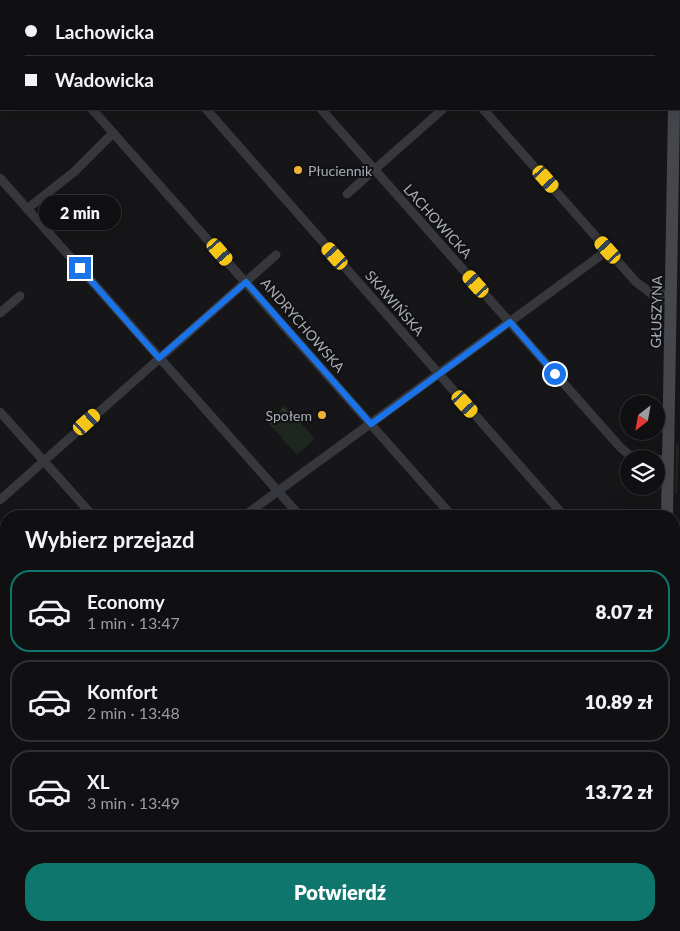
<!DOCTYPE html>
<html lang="pl">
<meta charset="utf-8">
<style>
:root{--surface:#101012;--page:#1e1e20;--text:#f1f3f6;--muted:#9c9d9f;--line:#303032;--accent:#0f766e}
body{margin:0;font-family:Lato,sans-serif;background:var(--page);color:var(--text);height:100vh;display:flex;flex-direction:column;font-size:19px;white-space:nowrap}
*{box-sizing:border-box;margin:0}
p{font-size:16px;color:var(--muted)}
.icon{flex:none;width:28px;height:28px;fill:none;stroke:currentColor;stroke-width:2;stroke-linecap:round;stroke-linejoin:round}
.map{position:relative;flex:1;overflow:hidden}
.panel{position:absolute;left:0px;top:510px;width:680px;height:421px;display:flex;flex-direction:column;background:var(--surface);border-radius:20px 20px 0 0;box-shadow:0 5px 20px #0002,0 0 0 1px var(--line)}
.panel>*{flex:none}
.guide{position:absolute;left:0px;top:0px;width:680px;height:110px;box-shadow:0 5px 20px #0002,0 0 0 1px var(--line);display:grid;align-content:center;height:110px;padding:0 25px;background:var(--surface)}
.needle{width:32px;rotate:211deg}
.controls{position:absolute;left:620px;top:395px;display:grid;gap:10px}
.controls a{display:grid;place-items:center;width:45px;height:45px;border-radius:50%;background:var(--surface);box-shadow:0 5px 20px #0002,0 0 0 1px var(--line);font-size:25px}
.end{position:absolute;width:22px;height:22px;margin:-11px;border:6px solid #1a73e8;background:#fff;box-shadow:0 0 0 2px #fff}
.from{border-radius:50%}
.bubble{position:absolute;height:35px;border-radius:18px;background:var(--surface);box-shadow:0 5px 20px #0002,0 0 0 1px var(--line);font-size:16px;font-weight:800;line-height:35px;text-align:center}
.car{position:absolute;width:15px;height:30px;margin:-15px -8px;border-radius:6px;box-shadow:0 0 4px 1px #0007;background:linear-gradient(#f5c518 24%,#345 0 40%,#f5c518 0 76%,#345 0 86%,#f5c518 0)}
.guide b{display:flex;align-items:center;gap:18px;height:48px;font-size:19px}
.guide b+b{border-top:1px solid var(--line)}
.guide i{width:12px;height:12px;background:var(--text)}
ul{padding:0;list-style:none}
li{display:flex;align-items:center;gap:15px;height:82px;margin:0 10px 8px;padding:0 15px;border:2px solid var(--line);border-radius:20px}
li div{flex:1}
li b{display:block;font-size:19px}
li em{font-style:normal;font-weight:800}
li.selected{border-color:var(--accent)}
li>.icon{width:45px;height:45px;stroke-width:1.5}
h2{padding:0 25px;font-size:22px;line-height:60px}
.button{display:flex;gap:10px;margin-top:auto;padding:10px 25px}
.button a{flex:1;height:58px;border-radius:20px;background:var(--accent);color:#fff;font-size:20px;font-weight:800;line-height:58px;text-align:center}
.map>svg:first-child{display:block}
</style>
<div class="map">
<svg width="680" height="931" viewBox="0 0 680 931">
<defs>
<pattern id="park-crowns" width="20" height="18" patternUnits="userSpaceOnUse" patternTransform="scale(1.25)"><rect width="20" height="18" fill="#1e261f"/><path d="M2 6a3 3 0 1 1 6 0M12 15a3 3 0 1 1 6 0" fill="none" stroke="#3c433d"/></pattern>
</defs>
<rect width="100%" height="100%" fill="#161618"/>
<g fill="#1e261f">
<path d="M642,292c7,6 17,4 24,9l-4,14v-4z"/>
<path d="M292,413l23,26 -18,16 -23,-26z"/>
<path d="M676,443l3,3 -2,48h-2z"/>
</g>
<path fill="url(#park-crowns)" d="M285,406l7,7 -18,16 -7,-7z"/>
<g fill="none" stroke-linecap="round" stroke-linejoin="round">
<g stroke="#2c353c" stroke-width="2">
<path d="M86,1l1,-1"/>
<path d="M0,59l1,-1"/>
</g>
<g stroke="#37383d" stroke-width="9">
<path d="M110,0l1,1"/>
<path d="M226,0l1,1"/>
<path d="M384,0l1,1"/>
<path d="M19,1l1,-1"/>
<path d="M92,109l360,407"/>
<path d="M206,109l358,407"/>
<path d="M321,109l299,338 8,7 10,5"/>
<path d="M483,109l153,173 15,11 20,1"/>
<path d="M0,178l300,338"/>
<path d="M347,194l96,-85"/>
<path d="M27,209l47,-37 39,-39"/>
<path d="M0,313l20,-17"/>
<path d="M0,412l93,104"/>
<path d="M656,460l12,-1"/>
<path d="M0,500l276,-245"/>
<path d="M244,516l364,-266"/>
<path d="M674,540l6,3"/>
<path d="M0,694l6,-4"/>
<path d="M317,925l5,6"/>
<path d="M470,925l6,6"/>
</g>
<g stroke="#45474d" stroke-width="12">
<path d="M676,1v-1"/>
<path d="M667,516l7,-407"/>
<path d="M674,662l6,3"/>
<path d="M674,686l6,-3"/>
<path d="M0,740l6,8"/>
<path d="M164,925l5,6"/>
<path d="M529,931l4,-6"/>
</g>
</g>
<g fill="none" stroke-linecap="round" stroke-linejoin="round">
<path stroke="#1a73e8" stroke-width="6" d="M80,268l79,90 87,-76 125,142 139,-102 45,52"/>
</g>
<g fill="#f2b134" stroke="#111113" stroke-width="2">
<circle cx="298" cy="170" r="5"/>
<circle cx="322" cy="415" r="5"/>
</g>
<g text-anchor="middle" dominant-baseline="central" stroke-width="4" stroke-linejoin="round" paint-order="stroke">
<g font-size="14" fill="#a8adb8" stroke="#111113" text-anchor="start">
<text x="308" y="170">Płuciennik</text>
<text x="312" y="415" text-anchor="end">Społem</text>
</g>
<g font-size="14" fill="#a8adb8" stroke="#111113">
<text transform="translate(438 221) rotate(48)">LACHOWICKA</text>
<text transform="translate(395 303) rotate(49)">SKAWIŃSKA</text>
<text transform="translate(656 312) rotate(-89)">GŁUSZYNA</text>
<text transform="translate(303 325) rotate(49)">ANDRYCHOWSKA</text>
</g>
</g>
</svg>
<div class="controls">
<a><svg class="needle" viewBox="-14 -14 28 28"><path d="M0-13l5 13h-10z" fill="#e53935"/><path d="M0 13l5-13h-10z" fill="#9c9d9f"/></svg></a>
<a><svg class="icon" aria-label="layers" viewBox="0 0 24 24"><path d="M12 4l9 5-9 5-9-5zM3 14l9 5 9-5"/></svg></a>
</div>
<i class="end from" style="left:555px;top:374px"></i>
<i class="end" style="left:80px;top:268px"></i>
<div class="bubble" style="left:39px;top:195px;width:82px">2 min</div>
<i class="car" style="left:546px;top:179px;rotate:138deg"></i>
<i class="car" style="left:608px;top:250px;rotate:318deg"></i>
<i class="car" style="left:220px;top:252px;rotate:139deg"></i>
<i class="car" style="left:335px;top:256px;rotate:318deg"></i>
<i class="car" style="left:476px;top:284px;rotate:318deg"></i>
<i class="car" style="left:465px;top:404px;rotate:138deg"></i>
<i class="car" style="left:87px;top:422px;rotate:48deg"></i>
<div class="guide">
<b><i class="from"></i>Lachowicka</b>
<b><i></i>Wadowicka</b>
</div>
<section class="panel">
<h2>Wybierz przejazd</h2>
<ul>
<li class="selected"><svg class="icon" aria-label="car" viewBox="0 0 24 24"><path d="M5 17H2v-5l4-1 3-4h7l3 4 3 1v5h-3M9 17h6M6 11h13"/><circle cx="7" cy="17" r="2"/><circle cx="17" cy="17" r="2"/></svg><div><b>Economy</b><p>1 min · 13:47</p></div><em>8.07 zł</em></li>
<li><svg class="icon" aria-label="car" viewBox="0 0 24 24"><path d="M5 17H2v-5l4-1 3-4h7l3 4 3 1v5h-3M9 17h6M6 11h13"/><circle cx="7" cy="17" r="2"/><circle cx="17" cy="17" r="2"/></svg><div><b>Komfort</b><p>2 min · 13:48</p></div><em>10.89 zł</em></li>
<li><svg class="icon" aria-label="car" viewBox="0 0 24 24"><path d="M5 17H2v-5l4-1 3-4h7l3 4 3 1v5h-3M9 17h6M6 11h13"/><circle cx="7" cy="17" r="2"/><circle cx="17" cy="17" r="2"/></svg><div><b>XL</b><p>3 min · 13:49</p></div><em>13.72 zł</em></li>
</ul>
<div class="button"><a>Potwierdź</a></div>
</section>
</div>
